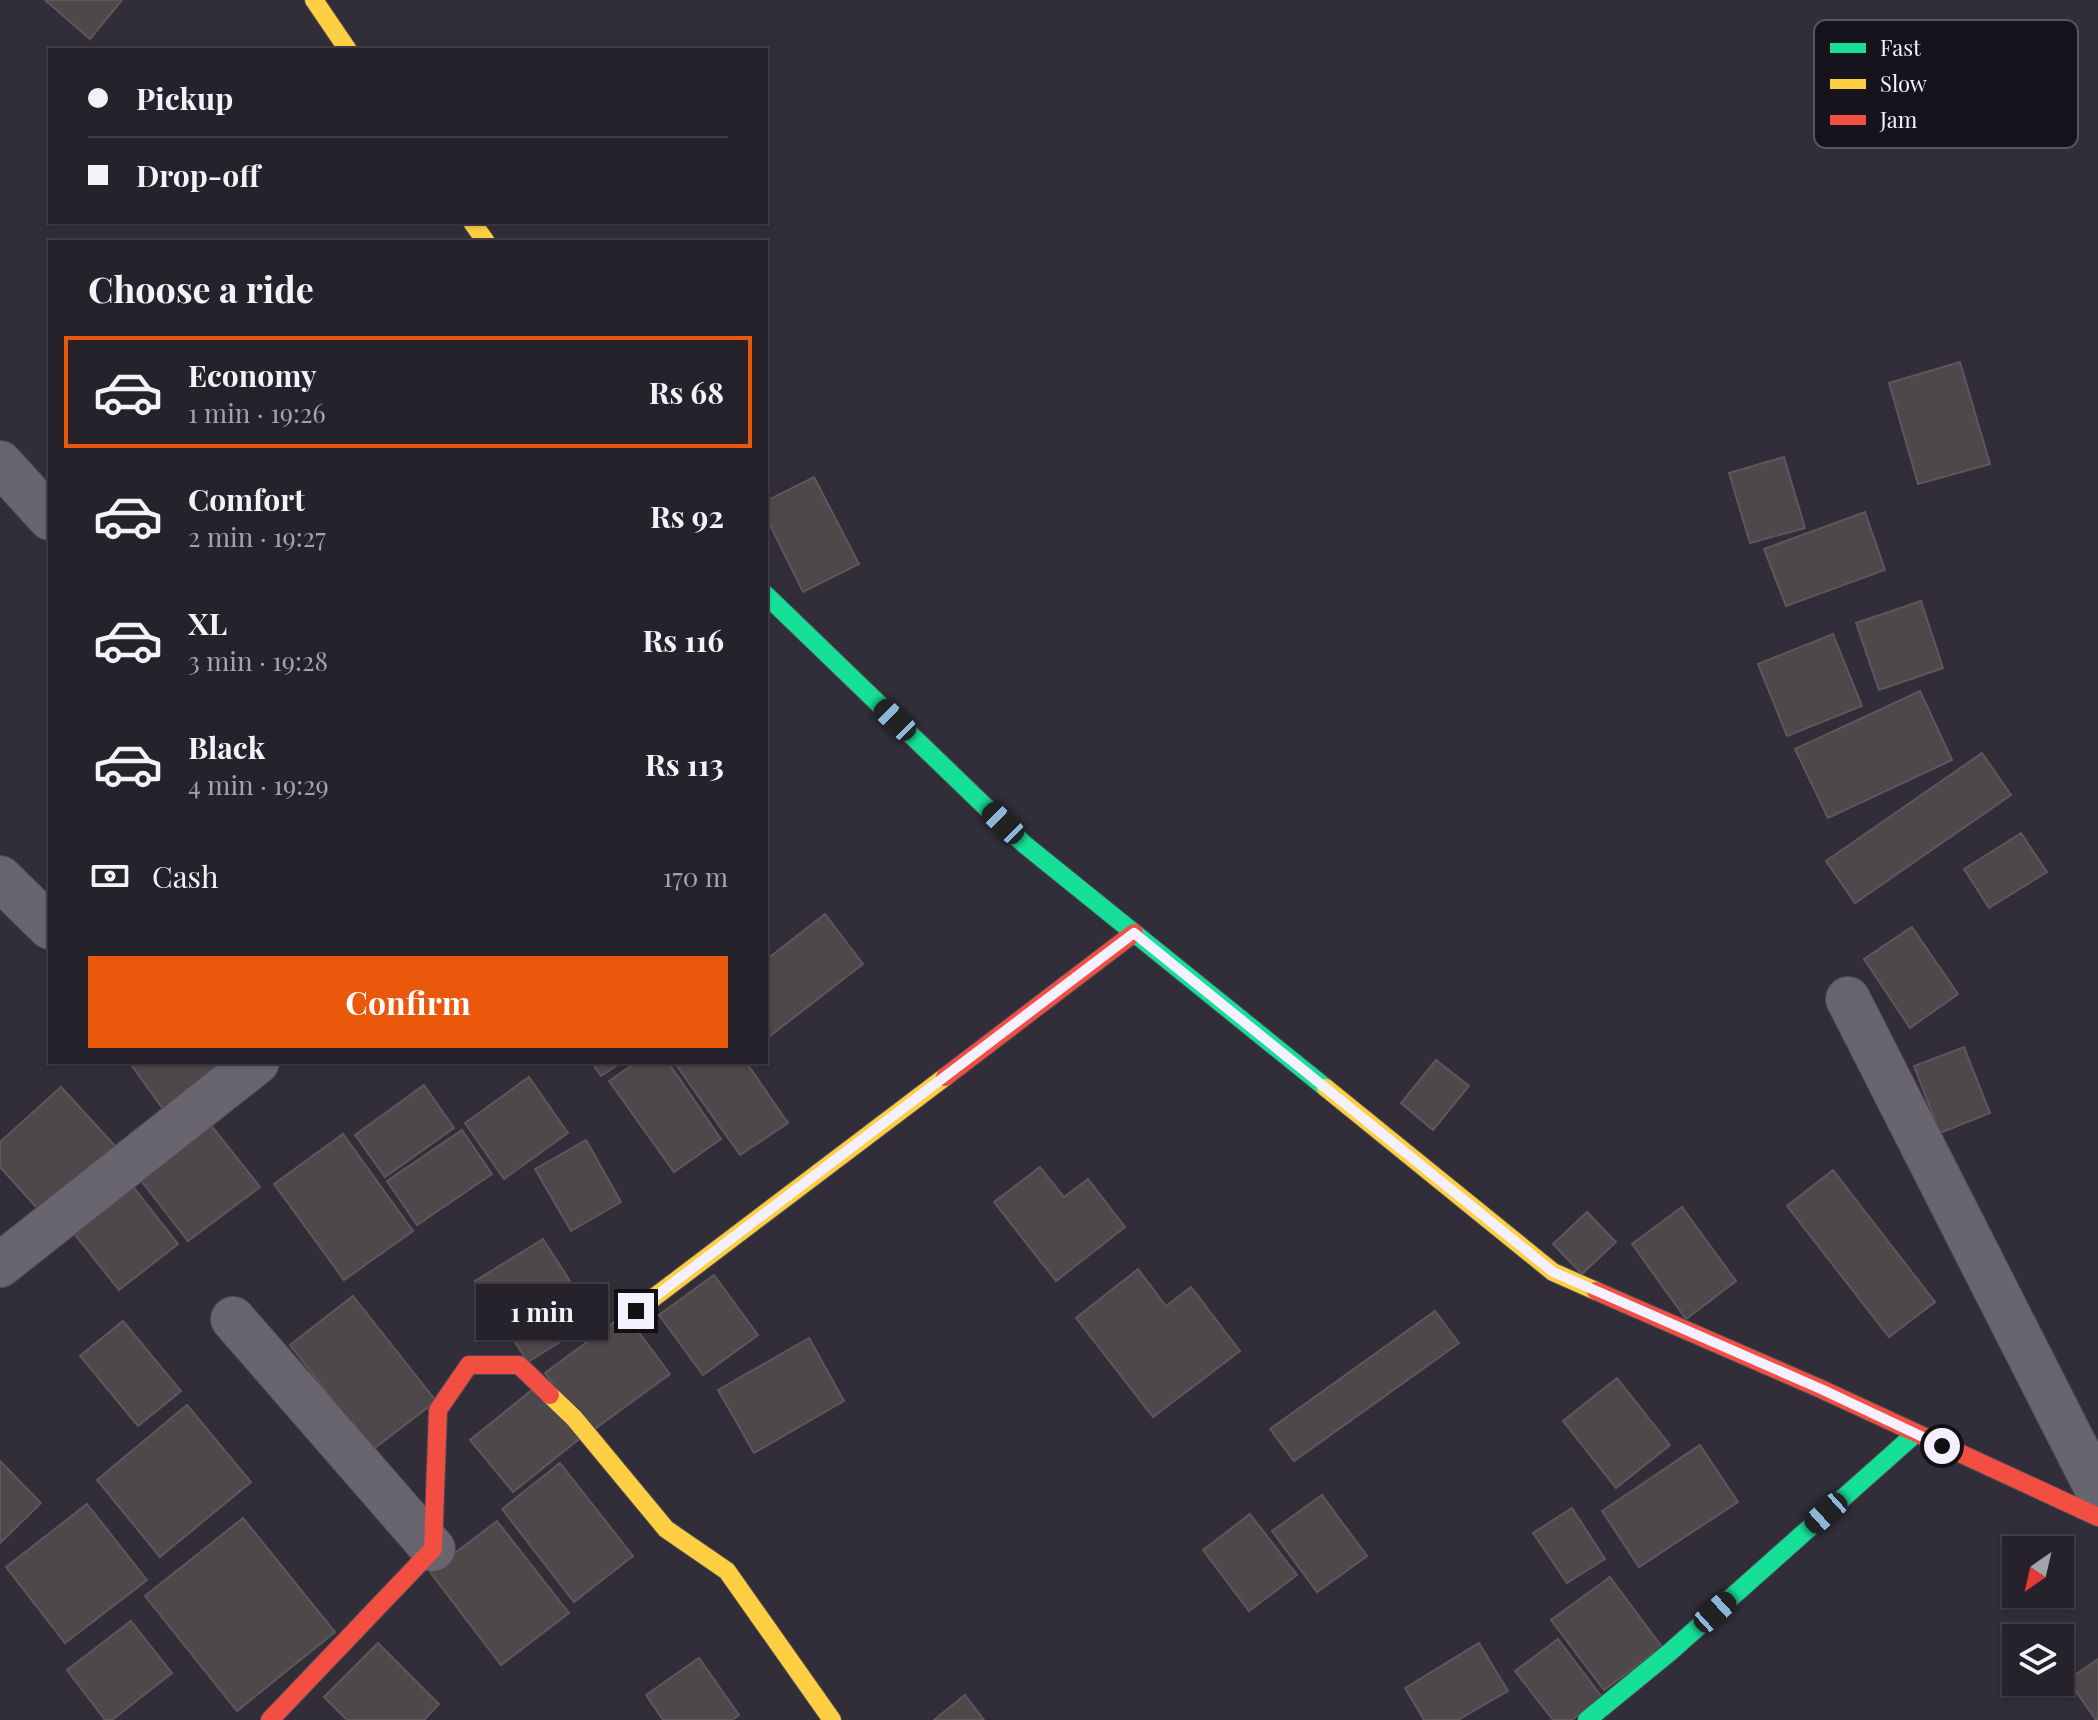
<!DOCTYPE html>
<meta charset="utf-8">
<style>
:root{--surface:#25222b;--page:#312f37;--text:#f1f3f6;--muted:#a3a4a9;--line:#423f47;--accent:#ea580c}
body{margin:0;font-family:"Playfair Display",serif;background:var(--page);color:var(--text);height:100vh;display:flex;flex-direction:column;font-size:30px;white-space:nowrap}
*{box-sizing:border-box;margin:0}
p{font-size:26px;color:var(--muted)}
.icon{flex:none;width:44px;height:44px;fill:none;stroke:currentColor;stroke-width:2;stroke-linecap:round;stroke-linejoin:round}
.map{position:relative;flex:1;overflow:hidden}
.panel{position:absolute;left:48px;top:240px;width:720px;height:824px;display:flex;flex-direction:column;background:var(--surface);border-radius:0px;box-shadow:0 2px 6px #0004,0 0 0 2px var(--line)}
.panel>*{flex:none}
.banner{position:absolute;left:48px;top:48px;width:720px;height:176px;border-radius:0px;box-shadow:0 2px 6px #0004,0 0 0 2px var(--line);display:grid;align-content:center;height:176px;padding:0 40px;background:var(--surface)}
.needle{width:52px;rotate:214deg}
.controls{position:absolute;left:2002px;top:1536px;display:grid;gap:16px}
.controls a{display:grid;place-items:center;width:72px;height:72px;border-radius:0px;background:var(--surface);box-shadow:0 2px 6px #0004,0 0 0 2px var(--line);font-size:40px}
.end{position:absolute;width:36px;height:36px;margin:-18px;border:10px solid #f5f0ff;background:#111;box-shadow:0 0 0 4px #111}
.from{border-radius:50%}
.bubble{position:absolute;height:56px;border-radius:0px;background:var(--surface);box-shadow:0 2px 6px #0004,0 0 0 2px var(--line);font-size:26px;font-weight:700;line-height:56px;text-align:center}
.car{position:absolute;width:24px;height:48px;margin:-24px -12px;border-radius:10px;box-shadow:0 0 6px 2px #0007;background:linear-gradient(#222 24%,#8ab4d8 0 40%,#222 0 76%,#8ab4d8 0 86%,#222 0)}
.banner b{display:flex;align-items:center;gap:28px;height:76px;font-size:30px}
.banner b+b{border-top:2px solid var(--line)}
.banner i{width:20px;height:20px;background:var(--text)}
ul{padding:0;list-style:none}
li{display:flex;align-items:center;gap:24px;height:112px;margin:0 16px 12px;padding:0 24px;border:4px solid transparent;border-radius:0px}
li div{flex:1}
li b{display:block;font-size:30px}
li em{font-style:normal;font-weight:700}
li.selected{border-color:var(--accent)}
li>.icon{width:72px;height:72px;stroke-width:1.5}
h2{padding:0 40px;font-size:36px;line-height:96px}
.pay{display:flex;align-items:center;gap:20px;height:88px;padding:0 40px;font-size:30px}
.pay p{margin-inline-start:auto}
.cta{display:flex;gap:16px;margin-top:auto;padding:16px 40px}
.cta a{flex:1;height:92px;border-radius:0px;background:var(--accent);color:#fff;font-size:32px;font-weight:700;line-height:92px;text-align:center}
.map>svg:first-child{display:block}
</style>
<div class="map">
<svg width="2098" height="1720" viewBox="0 0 2098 1720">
<rect width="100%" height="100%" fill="#312e39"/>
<g fill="#4f484b" stroke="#5d575b" stroke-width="2">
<path d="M45,0h77l-32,39z"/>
<path d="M1960,362l30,102 -72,20 -29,-101z"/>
<path d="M1784,457l21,71 -55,15 -21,-70z"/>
<path d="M814,477l45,87 -56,28 -37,-75v-16z"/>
<path d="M1865,512l20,58 -99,36 -22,-57z"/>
<path d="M1921,601l22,67 -64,22 -23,-67z"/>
<path d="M1833,634l29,72 -75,30 -29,-72z"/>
<path d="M1920,691l32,69 -124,58 -33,-69z"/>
<path d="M1982,753l29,42 -156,108 -29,-42z"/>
<path d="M2021,833l26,39 -58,36 -25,-39z"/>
<path d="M825,914l38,50 -97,75v-79z"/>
<path d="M1912,927l46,67 -48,34 -46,-69z"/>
<path d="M1964,1047l26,66 -50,20 -26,-67z"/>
<path d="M1436,1060l33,26 -36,44 -32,-27z"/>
<path d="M129,1062h108l-71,51z"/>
<path d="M591,1062h31l-21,14z"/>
<path d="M637,1062h31l53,77 -47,33 -65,-91z"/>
<path d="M674,1062h72l42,61 -48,32z"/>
<path d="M529,1077l39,56 -64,46 -39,-56z"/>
<path d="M424,1085l30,43 -69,49 -30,-42z"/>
<path d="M61,1087l56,61 -73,68 -44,-49v-25z"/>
<path d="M203,1115l57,72 -72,54 -56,-72z"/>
<path d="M462,1130l30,44 -75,51 -30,-44z"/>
<path d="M343,1134l70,97 -69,49 -70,-96z"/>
<path d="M586,1140l35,62 -50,29 -36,-62z"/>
<path d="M1040,1167l24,30 24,-18 37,48 -69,54 -62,-79z"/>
<path d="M1833,1170l102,132 -46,35 -102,-131z"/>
<path d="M124,1175l54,69 -59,46 -55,-69z"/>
<path d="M1682,1207l54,74 -50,38 -54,-75z"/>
<path d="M1587,1212l29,30 -34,32 -29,-30z"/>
<path d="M543,1239l52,81 -67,42 -53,-81z"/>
<path d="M1138,1269l28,37 25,-19 49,64 -87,66 -77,-99z"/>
<path d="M714,1275l44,60 -55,40 -44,-60z"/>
<path d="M353,1296l83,105 -64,49 -82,-105z"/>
<path d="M1435,1311l24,32 -165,118 -24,-32z"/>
<path d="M625,1314l45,60 -81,59 -44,-60z"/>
<path d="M123,1321l58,70 -43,35 -58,-70z"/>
<path d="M809,1338l35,63 -90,52 -36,-63z"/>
<path d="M1617,1378l53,67 -54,43 -53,-67z"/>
<path d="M537,1386l42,53 -66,53 -43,-52z"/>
<path d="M187,1405l64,77 -91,75 -63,-77z"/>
<path d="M1700,1445l38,57 -99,65 -37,-56z"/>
<path d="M0,1461l41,42 -41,40z"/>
<path d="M560,1463l73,93 -59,46 -72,-93z"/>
<path d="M1322,1495l45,61 -50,36 -45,-61z"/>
<path d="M87,1504l60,76 -82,63 -59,-76z"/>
<path d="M1572,1508l33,51 -38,24 -34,-50z"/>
<path d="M1250,1514l47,61 -48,36 -46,-61z"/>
<path d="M243,1518l92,114 -98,79 -92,-115z"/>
<path d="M497,1521l72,92 -68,52 -71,-93z"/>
<path d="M1610,1577l52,70 -58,43 -53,-70z"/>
<path d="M131,1621l41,52 -60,47h-7l-38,-50z"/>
<path d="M1558,1639l44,58 -30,23h-19l-38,-49z"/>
<path d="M378,1643l61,61 -15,16h-77l-23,-23z"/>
<path d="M1479,1643l29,48 -50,29h-34l-19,-32z"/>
<path d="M699,1658l40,57 -7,5h-69l-17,-25z"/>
<path d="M2098,1659v61h-2l-28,-40z"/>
<path d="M965,1695l19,25h-50z"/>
</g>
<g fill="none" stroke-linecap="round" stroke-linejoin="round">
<defs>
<g id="street">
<path d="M0,463l50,55"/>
<path d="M0,878l50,49"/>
<path d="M1848,999l250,492"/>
<path d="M0,1265l257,-203"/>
<path d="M233,1319l200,230"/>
</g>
<g id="fast">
<path d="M766,595l258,249 302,244"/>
<path d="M1587,1720l83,-68 245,-218"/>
</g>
<g id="slow">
<path d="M314,0l34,50"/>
<path d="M472,222l14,20"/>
<path d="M1326,1088l227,184 43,19"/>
<path d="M636,1311l309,-234"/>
<path d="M550,1395l24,23 92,111 61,42 105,149"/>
</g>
<g id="jam">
<path d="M945,1077l189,-144"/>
<path d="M1596,1291l225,98 277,128"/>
<path d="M270,1720l163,-171 5,-139 31,-45h50l31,30"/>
</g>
</defs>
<use href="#street" stroke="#4e4a55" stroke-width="46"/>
<use href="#fast" stroke="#4e4a55" stroke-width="20"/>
<use href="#slow" stroke="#4e4a55" stroke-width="20"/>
<use href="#jam" stroke="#4e4a55" stroke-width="20"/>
<use href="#street" stroke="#68656f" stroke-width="44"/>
<use href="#fast" stroke="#16e098" stroke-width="18"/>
<use href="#slow" stroke="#ffcf43" stroke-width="18"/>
<use href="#jam" stroke="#f24e42" stroke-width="18"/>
</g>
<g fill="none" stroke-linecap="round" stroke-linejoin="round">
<path stroke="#f5f0ff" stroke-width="10" d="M636,1311l498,-378 419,339 268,117 121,57"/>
</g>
<rect x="1814" y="20" width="264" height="128" rx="12" fill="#17131d" stroke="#5a5561" stroke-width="2"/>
<rect x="1830" y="43" width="36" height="10" fill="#16e098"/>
<rect x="1830" y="79" width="36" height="10" fill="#ffcf43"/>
<rect x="1830" y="115" width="36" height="10" fill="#f24e42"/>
<g font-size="22" fill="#f5f0ff">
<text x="1880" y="56">Fast</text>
<text x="1880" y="92">Slow</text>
<text x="1880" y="128">Jam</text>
</g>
</svg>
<div class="controls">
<a><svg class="needle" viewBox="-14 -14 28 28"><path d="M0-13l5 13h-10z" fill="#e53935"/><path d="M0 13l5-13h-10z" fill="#a3a4a9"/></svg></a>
<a><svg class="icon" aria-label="layers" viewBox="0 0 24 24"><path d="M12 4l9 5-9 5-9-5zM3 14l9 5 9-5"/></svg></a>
</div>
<i class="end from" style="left:1942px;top:1446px"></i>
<i class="end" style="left:636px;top:1311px"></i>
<div class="bubble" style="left:476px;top:1284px;width:132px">1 min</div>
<i class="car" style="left:895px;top:720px;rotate:314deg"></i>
<i class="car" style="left:1003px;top:823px;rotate:314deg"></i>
<i class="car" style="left:1826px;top:1513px;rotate:228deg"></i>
<i class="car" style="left:1715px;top:1612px;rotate:48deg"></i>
<div class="banner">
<b><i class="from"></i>Pickup</b>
<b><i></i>Drop-off</b>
</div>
<section class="panel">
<h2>Choose a ride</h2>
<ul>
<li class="selected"><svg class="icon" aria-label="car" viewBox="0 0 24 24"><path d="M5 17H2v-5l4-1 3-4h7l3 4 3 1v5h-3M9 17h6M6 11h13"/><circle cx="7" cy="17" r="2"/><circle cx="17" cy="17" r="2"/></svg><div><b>Economy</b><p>1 min · 19:26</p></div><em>Rs 68</em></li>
<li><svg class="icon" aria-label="car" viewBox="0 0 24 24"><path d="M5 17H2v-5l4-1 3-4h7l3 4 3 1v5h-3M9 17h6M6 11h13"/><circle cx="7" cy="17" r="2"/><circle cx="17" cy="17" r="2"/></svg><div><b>Comfort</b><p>2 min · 19:27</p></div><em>Rs 92</em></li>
<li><svg class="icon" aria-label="car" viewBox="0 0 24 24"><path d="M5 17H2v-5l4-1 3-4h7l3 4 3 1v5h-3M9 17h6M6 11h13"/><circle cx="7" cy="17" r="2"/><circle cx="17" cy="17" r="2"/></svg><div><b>XL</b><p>3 min · 19:28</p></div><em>Rs 116</em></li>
<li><svg class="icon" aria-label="car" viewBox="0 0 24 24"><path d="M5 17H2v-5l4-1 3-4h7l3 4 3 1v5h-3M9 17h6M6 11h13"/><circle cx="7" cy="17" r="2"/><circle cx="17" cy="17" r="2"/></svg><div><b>Black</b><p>4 min · 19:29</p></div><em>Rs 113</em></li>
</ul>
<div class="pay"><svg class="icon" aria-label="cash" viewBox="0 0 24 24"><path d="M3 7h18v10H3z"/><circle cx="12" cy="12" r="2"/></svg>Cash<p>170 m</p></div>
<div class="cta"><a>Confirm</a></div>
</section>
</div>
